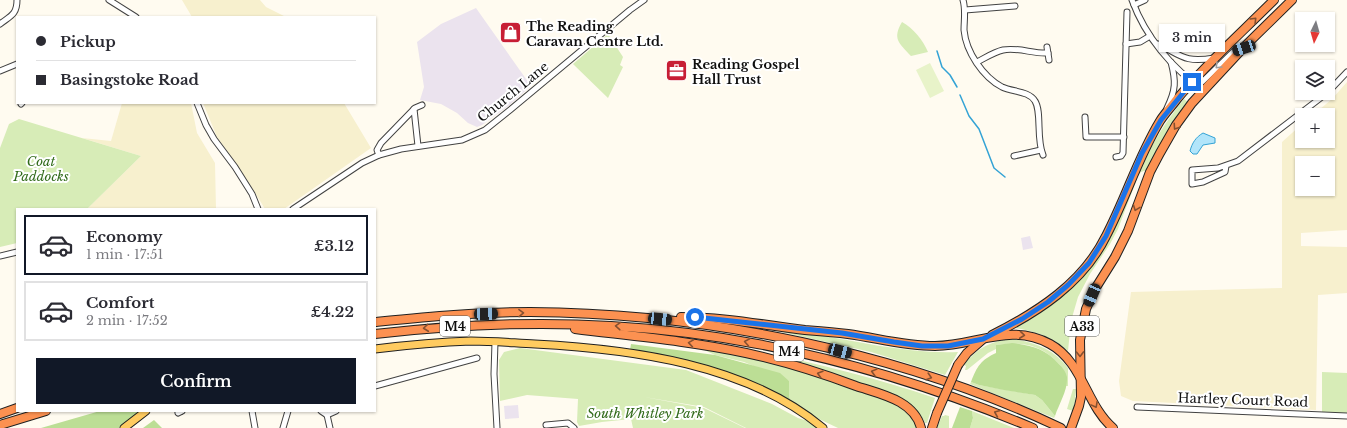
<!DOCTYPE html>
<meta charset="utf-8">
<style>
:root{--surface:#fff;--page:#f7f7f7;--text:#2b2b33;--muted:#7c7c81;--line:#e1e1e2;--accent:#111827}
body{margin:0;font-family:"Libre Baskerville",serif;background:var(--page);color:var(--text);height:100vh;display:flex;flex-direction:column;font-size:15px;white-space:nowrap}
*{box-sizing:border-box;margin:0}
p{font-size:13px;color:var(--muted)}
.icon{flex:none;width:22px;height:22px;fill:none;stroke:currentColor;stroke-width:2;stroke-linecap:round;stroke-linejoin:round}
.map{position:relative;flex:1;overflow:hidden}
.panel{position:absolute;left:16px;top:208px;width:360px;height:204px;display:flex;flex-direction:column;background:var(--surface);border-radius:0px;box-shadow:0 1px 3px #0004}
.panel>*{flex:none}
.banner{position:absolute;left:16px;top:16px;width:360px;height:88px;border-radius:0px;box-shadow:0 1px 3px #0004;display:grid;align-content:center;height:88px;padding:0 20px;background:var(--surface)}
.needle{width:26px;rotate:185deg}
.fabs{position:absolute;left:1295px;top:12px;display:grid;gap:8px}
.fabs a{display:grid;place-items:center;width:40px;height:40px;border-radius:0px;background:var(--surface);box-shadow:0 1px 3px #0004;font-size:20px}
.end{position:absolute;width:18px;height:18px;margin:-9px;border:5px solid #1a73e8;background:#fff;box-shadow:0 0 0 2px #fff}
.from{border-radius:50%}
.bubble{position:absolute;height:28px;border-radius:0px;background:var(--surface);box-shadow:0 1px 3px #0004;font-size:13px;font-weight:600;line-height:28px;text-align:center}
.car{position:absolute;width:12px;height:24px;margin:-12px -6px;border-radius:5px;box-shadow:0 0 3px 1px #0007;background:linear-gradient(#222 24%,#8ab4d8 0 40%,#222 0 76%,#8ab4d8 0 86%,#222 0)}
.banner b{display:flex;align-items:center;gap:14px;height:38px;font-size:15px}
.banner b+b{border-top:1px solid var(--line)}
.banner i{width:10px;height:10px;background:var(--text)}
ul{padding:7px 0 0;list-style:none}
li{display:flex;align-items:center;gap:12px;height:60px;margin:0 8px 6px;padding:0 12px;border:2px solid var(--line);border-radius:0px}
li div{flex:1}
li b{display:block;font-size:15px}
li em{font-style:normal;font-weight:600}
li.current{border-color:var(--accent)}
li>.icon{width:36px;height:36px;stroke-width:1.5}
.primary-button{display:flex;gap:8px;margin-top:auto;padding:8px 20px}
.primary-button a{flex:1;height:46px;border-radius:0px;background:var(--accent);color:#fff;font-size:16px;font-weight:600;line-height:46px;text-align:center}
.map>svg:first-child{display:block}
</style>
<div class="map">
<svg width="1347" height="428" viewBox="0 0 1347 428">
<rect width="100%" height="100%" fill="#fffbf0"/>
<g fill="#ebe3ee">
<path d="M476,8l55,78 -24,21 -25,18 -5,2 -9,-4 -11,-10 -16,-9 -21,-4 4,-13 -7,-45 24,-18z"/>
<path d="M1030,236l3,12 -10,2 -2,-12z"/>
<path d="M518,405l1,13 -14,1 -1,-13z"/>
</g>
<g fill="#f7f0ce" fill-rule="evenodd">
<path d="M182,0h78l6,7 20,10h-94z"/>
<path d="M1347,82v148l-46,3v13l46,1v46l-29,2 -2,115 -183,-9 -12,-5 -2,-15 12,-89 151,-4v-146l20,-18v17h26v-26h-15l19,-16zM1302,163h26v26h-26z"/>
<path d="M122,103h69l6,30 18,30 1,46h-129l54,-53 -59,-18 29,3z"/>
<path d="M203,103h141l27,45 -87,61h-19l-16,-26 -32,-46z"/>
</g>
<g fill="#d7ecb7">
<path d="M902,22c11,6 21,18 26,30l-17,4c-12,-13 -19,-17 -9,-34z"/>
<path d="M608,34l15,23 -3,8 3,2 -15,31 -35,-34z"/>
<path d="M1184,99l4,3 -20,28 -21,40 -6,2 -3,4 -20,53 -8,15 -20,30 -12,23 -7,24 -3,30c-4,-3 -9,-7 -13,-10 -12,-7 -26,-11 -40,-13 8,-6 18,-10 26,-16 20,-14 39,-31 53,-50 21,-28 31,-60 45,-91 12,-26 27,-50 45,-72z"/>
<path d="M19,119l122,37 -54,53h-70v34l-17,4v-99l9,-24z"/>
<path d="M764,328c15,0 29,3 43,5 50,8 100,21 151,19l-13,23 -74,-23z"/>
<path d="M1013,339c22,3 42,11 55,29v18h-2c1,-12 -3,-19 -12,-27 -17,-16 -35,-17 -58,-14v4l-8,4 -21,17h-2l1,-4 -2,-1c12,-17 29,-25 49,-26z"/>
<path d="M520,348l166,22 86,34 26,14 13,4 8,6h-73l-42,-21 -60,-10 60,11 41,20h-112l-2,-9 -29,3 -23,4 -2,-4 1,-23 -51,-4 -27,6 -1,-41 5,-8z"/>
<path d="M702,349l47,8 54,15 87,28 20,13 8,15h-80l-19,-9 -28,-17 -2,-6v-15l-45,-19 -29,-7z"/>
<path d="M754,351c62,12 122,27 181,47l-8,25h-2c-7,-14 -16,-20 -29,-26z"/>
<path d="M1322,372l25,1v41l-25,-1z"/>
<path d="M971,382l8,3 56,10 7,5 13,16 -1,2 -84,-34z"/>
<path d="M1073,389h3l-1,12 -2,10 -6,-2z"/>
<path d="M972,411l42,17h-44l3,-10z"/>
<path d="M945,415l4,1v12h-12l5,-12h2z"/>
</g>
<g fill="#bcde95">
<path d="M1012,343c19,2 34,6 47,21 4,4 7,8 8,13 1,13 -8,27 -12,39l-13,-16 -7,-5 -31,-5 -25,-5 -8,-3c6,-16 10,-22 25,-29v-8z"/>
<path d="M631,344l84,11 65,18 9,8v15l2,6c-10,-6 -21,-13 -32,-18 -42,-17 -86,-25 -129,-34z"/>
<path d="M960,407l12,4 1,7 -3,10h-18z"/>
<path d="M100,411h41l-22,17h-78z"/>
<path d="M154,420l8,8h-19z"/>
</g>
<path fill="#e8f3c9" d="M930,63l14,28 -14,7 -14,-28z"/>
<path fill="#b2e5fa" stroke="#34a3d5" d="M1203,133l12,5v5l-12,2 -6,9h-4l-3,-3c2,-8 6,-14 13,-18z"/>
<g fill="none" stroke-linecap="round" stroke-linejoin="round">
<g stroke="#34a3d5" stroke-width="1.5">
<path d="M937,51l5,16 8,8 7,12"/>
<path d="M960,95l9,21 10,13 15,39 11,9"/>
</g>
<defs>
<g id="minor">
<path d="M109,0l27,17"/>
<path d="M963,0c3,10 1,20 1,30 2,22 19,47 38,57 11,5 27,4 33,14 7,11 1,38 8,54"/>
<path d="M1132,0c13,36 40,69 72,90"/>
<path d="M1134,5l11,-5"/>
<path d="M965,10l50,-4"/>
<path d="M0,24c10,-8 17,-9 17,-24"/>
<path d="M1126,44l14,-2 10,-6"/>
<path d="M1158,44c24,12 27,19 56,14"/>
<path d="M1047,47l2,13"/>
<path d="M977,62c8,-4 17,-10 26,-12 15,-3 30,4 45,3"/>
<path d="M0,71l17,-7"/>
<path d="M1193,82h9l32,-31 8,-3"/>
<path d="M1328,92l19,-20"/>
<path d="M197,103l9,22 8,14 21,28 17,27 6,15"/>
<path d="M21,104l1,-1"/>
<path d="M1167,108c9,-18 9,-27 4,-46"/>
<path d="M414,109l4,37"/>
<path d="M1085,117l1,20h38"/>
<path d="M379,155l-2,-5 4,-7 34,-35 7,-3"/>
<path d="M1014,156l27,-6"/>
<path d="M1116,157l5,-1 2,-3 4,-141"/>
<path d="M1226,166l-1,6 -22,10 -11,2v-14l26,-2 20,-7 89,-68"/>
<path d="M293,209l69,-46 17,-8 22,-6 61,-9 23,-10 25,-20 120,-100 14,-10"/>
<path d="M0,256l17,-4"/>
<path d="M495,342l-1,32 3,54"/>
<path d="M375,386l102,-28"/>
<path d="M1137,407l210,9"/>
<path d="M252,411l3,17"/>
<path d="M321,411l6,4"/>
<path d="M178,413l4,-2"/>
<path d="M327,415l3,13"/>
<path d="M327,415l9,-4"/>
<path d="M546,425l22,-2 6,5"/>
<path d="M283,428l5,-17"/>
</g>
<g id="major">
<path d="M375,349c32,-4 64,-7 96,-8 22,0 43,2 64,3 96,5 212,20 288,84"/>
<path d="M124,428l22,-17"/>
</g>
<g id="highway">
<path d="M681,317c42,0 83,8 124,13 14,1 29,2 43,4 29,4 57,12 87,12 41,0 75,-24 115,-2 33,18 36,61 63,84"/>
<path d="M375,322c52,-5 103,-10 155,-10 177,1 370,40 531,116"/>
<path d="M575,329c57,7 115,12 171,24 37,8 75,20 110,33 24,8 58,14 65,42"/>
<path d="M375,334c79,-9 157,-13 236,-8 145,8 288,46 422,102"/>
<path d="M992,335c46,-23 91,-52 114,-99 20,-38 32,-79 54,-115 5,-8 12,-15 17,-22 29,-35 64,-66 97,-99"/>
<path d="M958,365l9,-12 15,-13"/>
<path d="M0,414l17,-6"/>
<path d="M0,425l46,-14"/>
<path d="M932,428l5,-15"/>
<path d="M1071,428l8,-22 2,-9 -1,-57 6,-31 9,-20 20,-32 13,-26 22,-59 10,-19 16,-28 16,-22 52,-56 48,-47"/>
</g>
</defs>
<use href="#minor" stroke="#424242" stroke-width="7"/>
<use href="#major" stroke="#202020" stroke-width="9"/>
<use href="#highway" stroke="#202020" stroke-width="10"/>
<use href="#minor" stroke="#fff" stroke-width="5"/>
<use href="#major" stroke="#ffcb60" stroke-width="7"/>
<use href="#highway" stroke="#fc9151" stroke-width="8"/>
<defs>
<path id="highway-bridge" d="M937,413l21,-48"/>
</defs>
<use href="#highway-bridge" stroke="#202020" stroke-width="10" stroke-linecap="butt"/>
<use href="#highway-bridge" stroke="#fc9151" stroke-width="8"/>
</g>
<defs><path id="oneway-chevron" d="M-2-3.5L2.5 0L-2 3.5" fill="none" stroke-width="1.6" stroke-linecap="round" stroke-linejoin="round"/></defs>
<g stroke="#865030">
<use href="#oneway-chevron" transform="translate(1254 20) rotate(-45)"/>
<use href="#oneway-chevron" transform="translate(1176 127) rotate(124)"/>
<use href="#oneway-chevron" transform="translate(1136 208) rotate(111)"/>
<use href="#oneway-chevron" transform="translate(521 313) rotate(-1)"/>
<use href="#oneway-chevron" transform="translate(618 326) rotate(-176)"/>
<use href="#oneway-chevron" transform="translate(426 328) rotate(174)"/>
<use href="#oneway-chevron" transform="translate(1022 335) rotate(6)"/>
<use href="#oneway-chevron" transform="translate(747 342) rotate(-170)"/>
<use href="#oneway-chevron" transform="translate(691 343) rotate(-171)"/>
<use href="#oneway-chevron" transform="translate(1080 354) rotate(89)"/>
<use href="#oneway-chevron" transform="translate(874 372) rotate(-165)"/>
<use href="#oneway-chevron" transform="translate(820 374) rotate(-164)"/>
<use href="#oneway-chevron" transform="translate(929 377) rotate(17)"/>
<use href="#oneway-chevron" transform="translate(1095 405) rotate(62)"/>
<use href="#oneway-chevron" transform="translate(997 413) rotate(-157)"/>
</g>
<use stroke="#9f9f9f" href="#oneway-chevron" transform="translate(1218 66) rotate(135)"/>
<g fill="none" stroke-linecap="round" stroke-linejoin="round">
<path stroke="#1a73e8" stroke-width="5" d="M695,317l147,16 52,9 28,4h26l35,-7 39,-20 26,-17 20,-17 21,-22 17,-27 36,-83 19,-33 31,-38"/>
</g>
<defs>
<symbol id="shop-square" viewBox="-11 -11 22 22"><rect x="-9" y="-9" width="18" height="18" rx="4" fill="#c71e35" stroke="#fff"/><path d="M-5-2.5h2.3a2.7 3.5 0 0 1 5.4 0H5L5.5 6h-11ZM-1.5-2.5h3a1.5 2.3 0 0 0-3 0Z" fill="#fff"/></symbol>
<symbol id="office-square" viewBox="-11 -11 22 22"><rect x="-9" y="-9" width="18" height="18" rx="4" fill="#c71e35" stroke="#fff"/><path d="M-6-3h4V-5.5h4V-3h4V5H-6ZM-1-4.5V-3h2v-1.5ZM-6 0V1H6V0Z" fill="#fff"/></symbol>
</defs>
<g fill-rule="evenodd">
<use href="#shop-square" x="498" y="20" width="25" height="25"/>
<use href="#office-square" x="664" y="58" width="25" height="25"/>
</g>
<g text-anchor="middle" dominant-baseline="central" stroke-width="4" stroke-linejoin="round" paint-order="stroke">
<g fill="#fff" stroke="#575757" stroke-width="1">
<rect x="440" y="316" width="30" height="20" rx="3"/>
<rect x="1065" y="316" width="34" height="20" rx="3"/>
<rect x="774" y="341" width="30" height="20" rx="3"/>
</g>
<g font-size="12" font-weight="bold" fill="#0f0f0f">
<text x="455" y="326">M4</text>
<text x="1082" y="326">A33</text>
<text x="789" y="351">M4</text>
</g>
<g font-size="13" font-weight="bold" fill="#0f0f0f" stroke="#fff" text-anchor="start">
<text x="526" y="26">The Reading<tspan x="526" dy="15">Caravan Centre Ltd.</tspan></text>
<text x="692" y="64">Reading Gospel<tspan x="692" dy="15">Hall Trust</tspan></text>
</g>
<g font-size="13" fill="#0f0f0f" stroke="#fff">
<text transform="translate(513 92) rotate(-39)">Church Lane</text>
<text transform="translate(1243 400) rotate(2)">Hartley Court Road</text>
</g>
<g font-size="13" font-style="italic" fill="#326b1b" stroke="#fff">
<text x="41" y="161">Coat<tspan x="41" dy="15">Paddocks</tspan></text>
<text x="645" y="413">South Whitley Park</text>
</g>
</g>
</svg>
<div class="fabs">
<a><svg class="needle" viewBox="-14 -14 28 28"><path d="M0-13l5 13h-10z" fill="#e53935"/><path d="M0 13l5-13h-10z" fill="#7c7c81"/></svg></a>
<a><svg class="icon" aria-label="layers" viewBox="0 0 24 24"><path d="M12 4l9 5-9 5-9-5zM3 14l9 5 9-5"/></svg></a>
<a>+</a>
<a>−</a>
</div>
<i class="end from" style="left:695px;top:317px"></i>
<i class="end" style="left:1192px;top:82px"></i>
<div class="bubble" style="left:1159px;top:24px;width:66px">3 min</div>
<i class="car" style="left:1244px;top:48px;rotate:252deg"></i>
<i class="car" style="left:1092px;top:295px;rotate:203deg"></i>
<i class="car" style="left:486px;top:314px;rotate:88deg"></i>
<i class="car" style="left:660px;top:319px;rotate:96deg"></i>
<i class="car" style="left:840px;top:351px;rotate:105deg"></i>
<div class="banner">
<b><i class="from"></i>Pickup</b>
<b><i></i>Basingstoke Road</b>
</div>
<section class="panel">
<ul>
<li class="current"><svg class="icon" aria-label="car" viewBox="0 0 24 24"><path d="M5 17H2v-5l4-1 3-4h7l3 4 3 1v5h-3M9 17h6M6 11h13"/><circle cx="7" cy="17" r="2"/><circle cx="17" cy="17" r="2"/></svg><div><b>Economy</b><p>1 min · 17:51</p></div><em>£3.12</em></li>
<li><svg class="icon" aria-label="car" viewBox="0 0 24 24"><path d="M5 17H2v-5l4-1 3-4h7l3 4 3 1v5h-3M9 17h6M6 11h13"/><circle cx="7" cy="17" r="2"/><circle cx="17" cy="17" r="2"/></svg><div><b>Comfort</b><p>2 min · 17:52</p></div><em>£4.22</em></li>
</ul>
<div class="primary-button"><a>Confirm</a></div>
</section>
</div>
